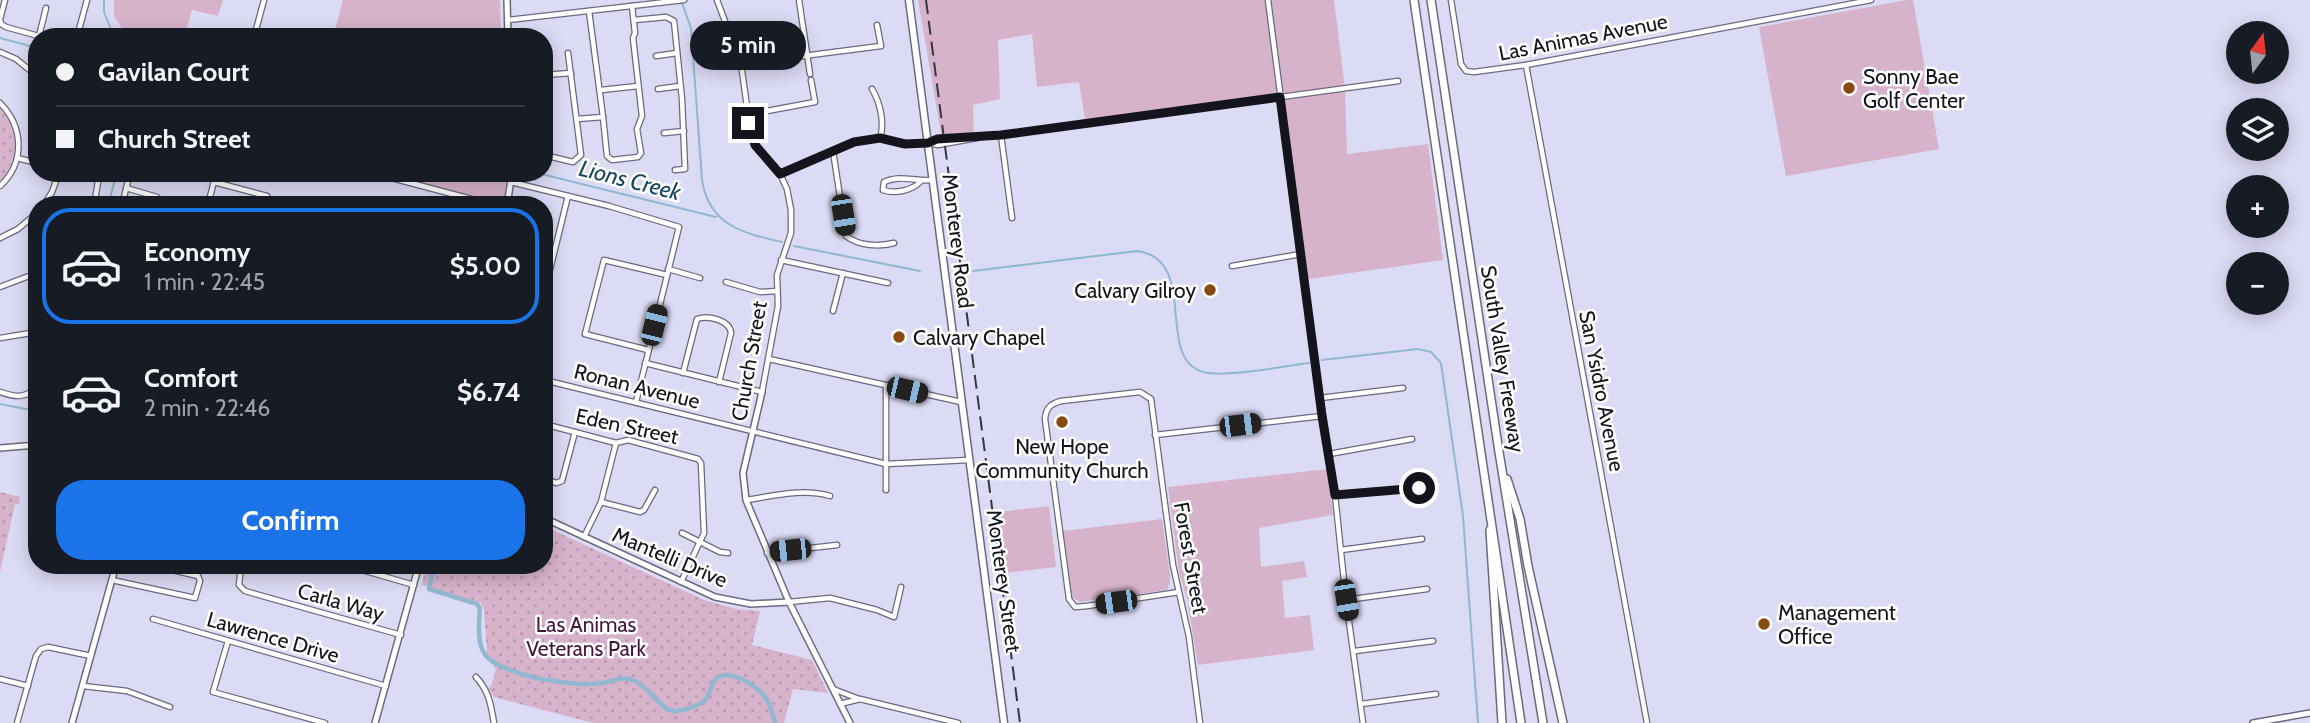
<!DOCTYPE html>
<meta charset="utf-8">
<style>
:root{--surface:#171b24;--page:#242831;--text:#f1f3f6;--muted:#9ea1a6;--line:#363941;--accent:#1a73e8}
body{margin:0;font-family:Cabin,sans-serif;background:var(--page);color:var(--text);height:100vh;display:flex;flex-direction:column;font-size:26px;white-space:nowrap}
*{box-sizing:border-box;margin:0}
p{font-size:23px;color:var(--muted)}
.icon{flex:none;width:38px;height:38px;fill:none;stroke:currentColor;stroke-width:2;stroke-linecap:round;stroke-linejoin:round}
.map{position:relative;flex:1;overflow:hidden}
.panel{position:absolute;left:28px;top:196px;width:525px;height:378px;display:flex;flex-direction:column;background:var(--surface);border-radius:28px;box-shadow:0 4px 18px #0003}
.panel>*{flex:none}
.hud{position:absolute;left:28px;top:28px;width:525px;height:154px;border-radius:28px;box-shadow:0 4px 18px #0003;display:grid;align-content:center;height:154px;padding:0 28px;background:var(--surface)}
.needle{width:46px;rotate:15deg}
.buttons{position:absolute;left:2226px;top:21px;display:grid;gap:14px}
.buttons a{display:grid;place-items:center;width:63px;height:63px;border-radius:50%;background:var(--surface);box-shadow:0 4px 18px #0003;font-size:35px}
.end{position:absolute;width:32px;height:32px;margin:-16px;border:9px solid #14141c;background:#fff;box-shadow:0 0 0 4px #fff}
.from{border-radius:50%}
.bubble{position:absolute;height:49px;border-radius:24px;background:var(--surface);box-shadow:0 4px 18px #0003;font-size:23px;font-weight:700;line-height:49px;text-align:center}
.car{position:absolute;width:21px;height:42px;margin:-21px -10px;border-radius:9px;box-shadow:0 0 5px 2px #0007;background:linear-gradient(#222 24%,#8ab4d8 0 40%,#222 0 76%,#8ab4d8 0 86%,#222 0)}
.hud b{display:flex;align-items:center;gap:24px;height:66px;font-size:26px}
.hud b+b{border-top:2px solid var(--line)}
.hud i{width:18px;height:18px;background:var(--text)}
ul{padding:12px 0 0;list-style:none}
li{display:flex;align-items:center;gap:21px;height:116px;margin:0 14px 10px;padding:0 14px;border:4px solid transparent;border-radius:28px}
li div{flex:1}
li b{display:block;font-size:26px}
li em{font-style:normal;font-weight:700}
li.current{border-color:var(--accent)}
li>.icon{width:63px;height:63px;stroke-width:1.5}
.primary-button{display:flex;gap:14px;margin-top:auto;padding:14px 28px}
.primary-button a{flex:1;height:80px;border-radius:28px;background:var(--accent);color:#fff;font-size:28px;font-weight:700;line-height:80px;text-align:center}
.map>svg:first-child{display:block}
</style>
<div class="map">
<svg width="2310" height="723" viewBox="0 0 2310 723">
<defs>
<pattern id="park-dots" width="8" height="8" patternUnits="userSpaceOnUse" patternTransform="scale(1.75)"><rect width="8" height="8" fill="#d7b3cb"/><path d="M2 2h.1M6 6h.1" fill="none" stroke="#b899ae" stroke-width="1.8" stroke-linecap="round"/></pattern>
</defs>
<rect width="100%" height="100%" fill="#dcdbf5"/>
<g fill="#d7b3cb">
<path d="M114,0h109l-5,16 -26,-6 -8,27h-56l-14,-21z"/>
<path d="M343,0h157l1,37h-168z"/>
<path d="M918,0h416l11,88 2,66 81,-10 15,116 -135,19 -18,-110 -8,-70 -197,20 -6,-37 -42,5 -5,-53 -34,6 2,59 -27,6 1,36 -31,4z"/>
<path d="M1907,0h6l26,149 -153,27 -27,-149z"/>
<path d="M385,173h122l-3,26c-17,8 -97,-20 -119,-26z"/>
<path d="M1328,469l5,46 -74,13 2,39 43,-6 3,16 -25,4 3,37 25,-3 4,35 -116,15 -11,-66 -8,-27 -11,-85z"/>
<path d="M1049,506l7,61 -50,6 -7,-61z"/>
<path d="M1162,519l8,56v7l-3,8 -87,12 -8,-5 -9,-66z"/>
</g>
<g fill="url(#park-dots)">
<path d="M0,108c20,21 20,52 0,73z"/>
<path d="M0,492l20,5 -1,7h-4l-15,68z"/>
<path d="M544,526l160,74 32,9 24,2 -8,34 60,15 16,33 -35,-4 -9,34h-191l-99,-26 -6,-9 3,-2 5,-16 -9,-16 -3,-44 -3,-7 -59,-18 4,-20h118z"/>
</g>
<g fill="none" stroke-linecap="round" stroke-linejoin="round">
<g stroke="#91b8d1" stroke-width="2">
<path d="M104,0v12l10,25"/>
<path d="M682,3l9,25 11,152c7,45 40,53 80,62"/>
<path d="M0,38l37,10"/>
<path d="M537,173l179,44"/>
<path d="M108,205l9,-32"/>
<path d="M794,246l126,25"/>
<path d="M973,271l164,-20c63,8 17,107 66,121 23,6 80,-6 106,-9"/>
<path d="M1322,360l96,-11 13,3 10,11 22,153 15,207"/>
<path d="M0,404l26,5 11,-3"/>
</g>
<g stroke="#91b8d1" stroke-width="4.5">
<path d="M434,565l-5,24 48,15 3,4c-1,13 -3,33 4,45 7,14 47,24 61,27"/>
<path d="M548,680c17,3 37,6 54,3 11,-2 20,-7 31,-3 18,7 28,32 42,31 8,0 25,-6 30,-11 5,-5 5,-15 10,-20 12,-14 43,6 51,18 4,7 7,17 9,25"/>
</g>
<defs>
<g id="street">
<path d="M799,0l11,74"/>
<path d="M1268,0l49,376 18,119 11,105 17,123"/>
<path d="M1451,0l10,64 5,7 8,1 52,-7 345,-65"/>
<path d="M0,19l5,-19"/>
<path d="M0,20l1,4 5,3 36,10"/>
<path d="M508,20l176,-20"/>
<path d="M634,20l32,-3 8,4 8,78 3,70 -10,1"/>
<path d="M39,36l7,-28"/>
<path d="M77,37l10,-37"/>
<path d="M254,37l10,-37"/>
<path d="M0,52l16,7 21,17"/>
<path d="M656,56l21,-3"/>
<path d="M741,64l140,-18 -4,-21"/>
<path d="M1526,65l121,658"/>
<path d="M544,75l27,-2"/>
<path d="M658,89l22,-3"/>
<path d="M872,89c8,13 13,34 8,49"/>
<path d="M601,90l37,-4"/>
<path d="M0,103c24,24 25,60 0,83"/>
<path d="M747,112l20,-1 48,-9 -4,-22"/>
<path d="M603,117l4,39 5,4 26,-3 3,-4 -4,-24 5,-13 -9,-78 2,-5 -3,-27"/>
<path d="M577,119l26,-2 -14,-106"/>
<path d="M664,133l20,-2"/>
<path d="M1001,135l11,83"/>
<path d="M928,143l9,-4 64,-4 397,-54"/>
<path d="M833,151l13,85c13,10 33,11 48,7"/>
<path d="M544,155l29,7 8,-7 -13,-102"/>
<path d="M17,158l20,5"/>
<path d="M74,173l21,6 3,3 -4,23"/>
<path d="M373,173l121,32"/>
<path d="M780,174l74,-32 26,-4 25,6 23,-1 10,2 39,-7"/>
<path d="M921,181c-9,10 -26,13 -38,9l1,-8c16,-8 32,0 48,-2"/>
<path d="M214,182l53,14 -2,9"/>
<path d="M511,182l98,24 70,21 -43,175"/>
<path d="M126,188l31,9"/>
<path d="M44,205l8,-13 7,-19"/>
<path d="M122,205l8,-32"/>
<path d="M208,205l8,-32"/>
<path d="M0,238l18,-9 19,-16"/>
<path d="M781,260l107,23"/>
<path d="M1232,266l69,-12"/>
<path d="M668,269l32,9"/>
<path d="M726,282l34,10 17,-1"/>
<path d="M0,287l37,-14"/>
<path d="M544,294l24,-98"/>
<path d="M833,311l10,-38"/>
<path d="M0,338l37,-6"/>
<path d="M648,350l-63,-16 19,-74 63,15"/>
<path d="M769,359l192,43"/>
<path d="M645,363l117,29 16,-86 -1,-31 14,-42v-23l-4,-21 -7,-15 -25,-29 -4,-10 -10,-71 -24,-64"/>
<path d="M683,373l14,-54c11,-4 33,1 34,14l-12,49"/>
<path d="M544,380l342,84 83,-4"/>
<path d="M0,392c12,4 23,7 33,-2"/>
<path d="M1320,398l83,-10"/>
<path d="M544,424l72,19 12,-3 70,19 3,4 3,70 -23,49"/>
<path d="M1155,435l167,-19"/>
<path d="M1329,454l83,-15"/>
<path d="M544,478l12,5 6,-2 13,-49"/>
<path d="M886,490v-105"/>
<path d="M1335,495l84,-7"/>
<path d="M746,500c28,-4 56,-12 84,-4"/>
<path d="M601,502l39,10 4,-2 11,-20"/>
<path d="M682,533l38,19 8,1"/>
<path d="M584,537l17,-35 15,-59"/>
<path d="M1341,550l81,-11"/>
<path d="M767,553l70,-8"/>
<path d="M241,565l-2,20 6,6 156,44"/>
<path d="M345,565l69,20"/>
<path d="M112,580l83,18 5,-17 -2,-5 -47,-11"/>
<path d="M1179,592l-92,14 -12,1 -6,-8 -24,-180c1,-11 5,-15 16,-18l79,-9 11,7 22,166 16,72 11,86"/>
<path d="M1346,600l81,-11"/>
<path d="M789,602l41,-4 47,12 17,7 7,-30"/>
<path d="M153,619l233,67"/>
<path d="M228,641l-15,51 112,31"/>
<path d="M1355,651l78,-10"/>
<path d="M476,677c13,14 15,28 18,46"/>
<path d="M0,679l28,7"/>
<path d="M83,686l44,5 43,16"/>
<path d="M833,689l26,10"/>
<path d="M840,704l20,-5 98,24"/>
<path d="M1361,704l75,-10"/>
<path d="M17,723l19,-67 5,-7 7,-2 43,9"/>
</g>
<g id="secondary">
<path d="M507,0l1,37"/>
<path d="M507,205l5,-32"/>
<path d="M762,392l-19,81 3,27 43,102 61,121"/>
<path d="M0,448l37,-3"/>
<path d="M544,518l171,79 36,7 38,-2"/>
<path d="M72,723l44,-158"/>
<path d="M375,723l44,-158"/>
<path d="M2253,723l57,-10"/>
</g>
<path id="primary" d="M909,0l95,723"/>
<g id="highway">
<path d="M1414,0l107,723"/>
<path d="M1431,0l68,452 44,271"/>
<path d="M1507,479l13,40 8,47 35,157"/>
<path d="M1490,530l12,193"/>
</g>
</defs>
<use href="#street" stroke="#6a697f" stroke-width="7"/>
<use href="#secondary" stroke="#6a697f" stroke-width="8"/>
<use href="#primary" stroke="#6a697f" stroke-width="9"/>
<use href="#highway" stroke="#6a697f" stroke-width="10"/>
<use href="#street" stroke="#fff" stroke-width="4.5"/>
<use href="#secondary" stroke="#fff" stroke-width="5"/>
<use href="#primary" stroke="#fff" stroke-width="6"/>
<use href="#highway" stroke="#fff" stroke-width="7"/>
<path stroke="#363641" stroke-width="2" stroke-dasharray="14 7" stroke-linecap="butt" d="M926,0l94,723"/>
</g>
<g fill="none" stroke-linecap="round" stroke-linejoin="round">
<path stroke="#14141c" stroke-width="9" d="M748,123l7,22 25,29 74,-32 26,-4 25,6 23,-1 9,-4 64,-4 279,-38 42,319 13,79 84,-7"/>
</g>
<g fill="#894a11" stroke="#fff" stroke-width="2.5">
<circle cx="1849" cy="88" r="7"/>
<circle cx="1210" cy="290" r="7"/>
<circle cx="899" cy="337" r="7"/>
<circle cx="1062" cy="422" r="7"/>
<circle cx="1764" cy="624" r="7"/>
</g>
<g text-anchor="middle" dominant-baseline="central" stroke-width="5" stroke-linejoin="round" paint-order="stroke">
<g font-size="21" fill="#14141c" stroke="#fff">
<text transform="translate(1583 37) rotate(-11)">Las Animas Avenue</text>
<text transform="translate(958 241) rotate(83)">Monterey Road</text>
<text transform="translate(1503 359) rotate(81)">South Valley Freeway</text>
<text transform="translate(749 361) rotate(-80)">Church Street</text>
<text transform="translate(637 386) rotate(14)">Ronan Avenue</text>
<text transform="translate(1602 391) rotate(79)">San Ysidro Avenue</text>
<text transform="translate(627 426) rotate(12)">Eden Street</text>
<text transform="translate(670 557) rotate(23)">Mantelli Drive</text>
<text transform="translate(1191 558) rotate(80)">Forest Street</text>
<text transform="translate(1004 581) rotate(82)">Monterey Street</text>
<text transform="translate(341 602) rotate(16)">Carla Way</text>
<text transform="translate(273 637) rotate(16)">Lawrence Drive</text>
</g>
<g font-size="21" fill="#14141c" stroke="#fff" text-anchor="start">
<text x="1863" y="76">Sonny Bae<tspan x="1863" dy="24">Golf Center</tspan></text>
<text x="1196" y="290" text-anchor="end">Calvary Gilroy</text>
<text x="913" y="337">Calvary Chapel</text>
<text x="1062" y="446" text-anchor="middle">New Hope<tspan x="1062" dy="24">Community Church</tspan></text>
<text x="1778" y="612">Management<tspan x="1778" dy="24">Office</tspan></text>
</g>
<g font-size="21" fill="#451639" stroke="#fff">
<text x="586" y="624">Las Animas<tspan x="586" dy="24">Veterans Park</tspan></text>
</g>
<g font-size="23" font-style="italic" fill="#144560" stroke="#fff">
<text transform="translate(630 180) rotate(14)">Lions Creek</text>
</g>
</g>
</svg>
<div class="buttons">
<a><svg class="needle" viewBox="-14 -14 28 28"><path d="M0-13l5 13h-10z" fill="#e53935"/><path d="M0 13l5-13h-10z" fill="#9ea1a6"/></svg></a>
<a><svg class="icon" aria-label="layers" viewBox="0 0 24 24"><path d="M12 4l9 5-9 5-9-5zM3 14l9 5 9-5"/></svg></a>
<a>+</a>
<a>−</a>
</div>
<i class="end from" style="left:1419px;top:488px"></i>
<i class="end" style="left:748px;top:123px"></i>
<div class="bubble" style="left:690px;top:21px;width:116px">5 min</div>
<i class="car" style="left:843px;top:215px;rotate:171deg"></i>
<i class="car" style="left:654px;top:325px;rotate:14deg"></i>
<i class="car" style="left:907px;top:390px;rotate:103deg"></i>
<i class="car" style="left:1240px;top:425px;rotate:83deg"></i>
<i class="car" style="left:790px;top:550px;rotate:264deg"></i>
<i class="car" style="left:1346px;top:600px;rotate:171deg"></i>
<i class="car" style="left:1116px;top:602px;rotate:262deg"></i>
<div class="hud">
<b><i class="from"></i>Gavilan Court</b>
<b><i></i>Church Street</b>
</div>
<section class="panel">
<ul>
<li class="current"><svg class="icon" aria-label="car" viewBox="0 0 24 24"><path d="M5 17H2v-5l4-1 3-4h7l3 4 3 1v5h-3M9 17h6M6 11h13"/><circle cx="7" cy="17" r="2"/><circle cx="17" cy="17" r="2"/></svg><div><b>Economy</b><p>1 min · 22:45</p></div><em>$5.00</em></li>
<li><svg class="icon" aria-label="car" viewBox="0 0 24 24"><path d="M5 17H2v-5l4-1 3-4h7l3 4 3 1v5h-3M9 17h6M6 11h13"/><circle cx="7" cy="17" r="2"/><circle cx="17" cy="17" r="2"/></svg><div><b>Comfort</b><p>2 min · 22:46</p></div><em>$6.74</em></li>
</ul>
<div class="primary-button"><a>Confirm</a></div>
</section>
</div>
